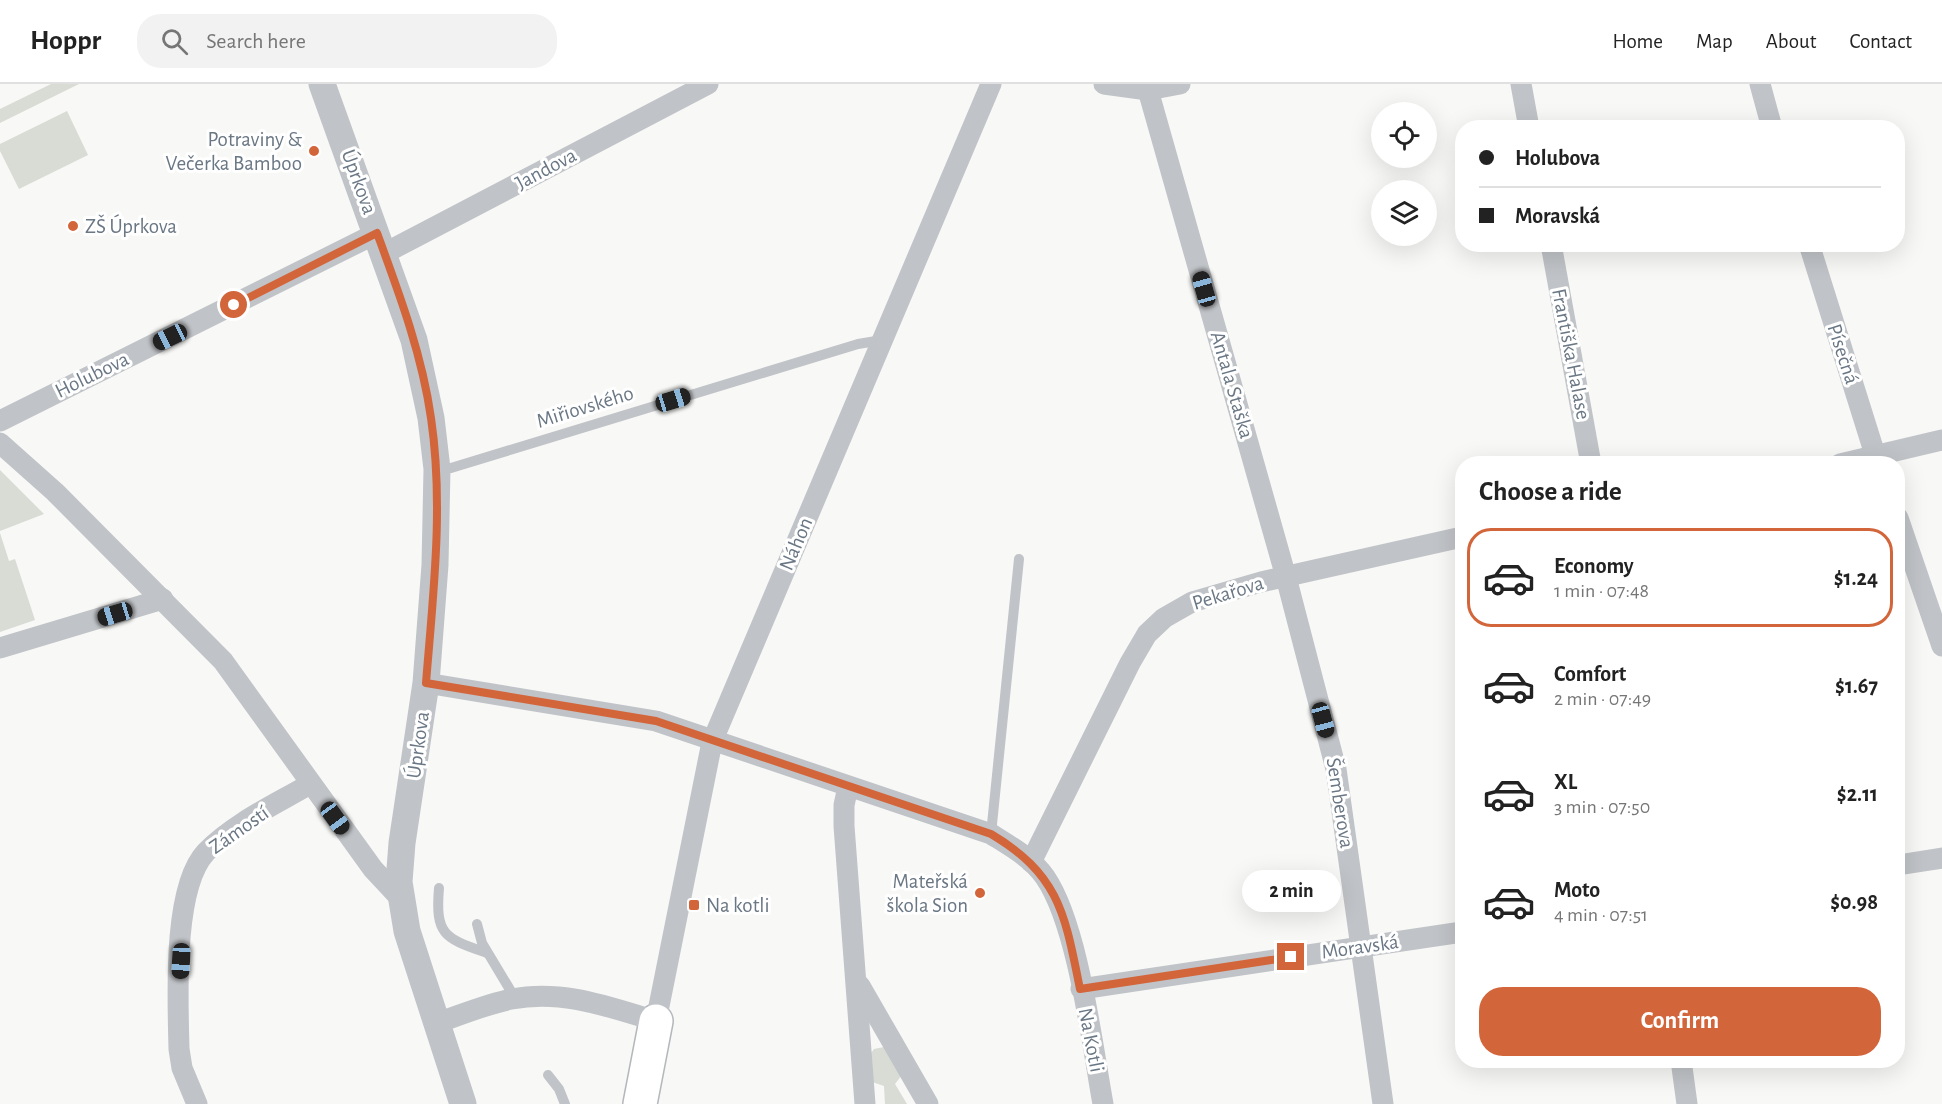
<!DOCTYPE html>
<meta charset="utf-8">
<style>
:root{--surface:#fff;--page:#f2f2f2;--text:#222;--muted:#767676;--line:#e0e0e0;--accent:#d3653b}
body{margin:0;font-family:"Alegreya Sans",sans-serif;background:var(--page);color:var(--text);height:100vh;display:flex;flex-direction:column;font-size:22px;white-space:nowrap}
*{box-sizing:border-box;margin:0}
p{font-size:20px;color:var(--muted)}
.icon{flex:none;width:33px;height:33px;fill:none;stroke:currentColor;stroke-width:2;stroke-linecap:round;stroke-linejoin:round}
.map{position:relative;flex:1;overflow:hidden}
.panel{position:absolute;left:1455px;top:372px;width:450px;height:612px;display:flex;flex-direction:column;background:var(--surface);border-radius:24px;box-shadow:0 6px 24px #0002}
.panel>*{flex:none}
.hud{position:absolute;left:1455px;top:36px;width:450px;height:132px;border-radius:24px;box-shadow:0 6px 24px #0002;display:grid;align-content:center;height:132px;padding:0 24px;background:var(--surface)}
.tools{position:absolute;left:1371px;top:18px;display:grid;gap:12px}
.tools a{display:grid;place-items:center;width:66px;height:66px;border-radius:50%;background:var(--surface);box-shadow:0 6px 24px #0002;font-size:30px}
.end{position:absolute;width:27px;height:27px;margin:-14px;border:8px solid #d3653b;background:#fff;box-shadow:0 0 0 3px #fff}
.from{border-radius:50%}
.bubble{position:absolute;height:42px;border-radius:21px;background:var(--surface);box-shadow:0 6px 24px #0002;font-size:20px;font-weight:600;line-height:42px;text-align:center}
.car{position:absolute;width:18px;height:36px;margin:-18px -9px;border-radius:8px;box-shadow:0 0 4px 2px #0007;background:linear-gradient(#222 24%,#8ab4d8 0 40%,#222 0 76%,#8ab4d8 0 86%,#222 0)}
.hud b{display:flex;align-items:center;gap:21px;height:57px;font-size:22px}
.hud b+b{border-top:2px solid var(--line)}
.hud i{width:15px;height:15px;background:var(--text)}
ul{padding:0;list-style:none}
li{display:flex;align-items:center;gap:18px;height:99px;margin:0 12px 9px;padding:0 12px;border:3px solid transparent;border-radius:24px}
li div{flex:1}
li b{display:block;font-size:22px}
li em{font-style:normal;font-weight:600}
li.current{border-color:var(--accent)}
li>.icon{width:54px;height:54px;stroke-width:1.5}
h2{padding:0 24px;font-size:27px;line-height:72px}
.button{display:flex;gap:12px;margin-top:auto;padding:12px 24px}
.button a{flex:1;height:69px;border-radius:24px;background:var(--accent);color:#fff;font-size:24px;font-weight:600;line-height:69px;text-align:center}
header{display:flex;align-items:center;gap:36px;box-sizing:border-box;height:84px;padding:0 30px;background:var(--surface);border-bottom:2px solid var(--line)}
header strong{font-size:28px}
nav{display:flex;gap:33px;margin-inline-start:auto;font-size:21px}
.search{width:420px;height:54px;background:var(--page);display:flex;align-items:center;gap:15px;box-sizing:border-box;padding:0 21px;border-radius:24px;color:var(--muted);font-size:22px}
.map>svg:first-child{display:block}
</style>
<header>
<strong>Hoppr</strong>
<div class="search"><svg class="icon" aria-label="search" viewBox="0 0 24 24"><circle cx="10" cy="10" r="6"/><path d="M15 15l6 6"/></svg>Search here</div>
<nav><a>Home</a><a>Map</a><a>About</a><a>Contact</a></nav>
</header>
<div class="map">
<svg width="1942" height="1020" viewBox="0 0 1942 1020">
<rect width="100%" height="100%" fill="#f8f8f6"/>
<g fill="#d8dcd5">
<path d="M51,0h28l-79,39v-14z"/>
<path d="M67,27l21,44 -69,34 -19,-38v-7z"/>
<path d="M0,386l44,44 -44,17z"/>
<path d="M0,449l9,28 6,-2 20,61 -35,12z"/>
<path d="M884,963l21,24 -10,13 12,20h-22l-1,-18 -15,-5v-25l5,-7z"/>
</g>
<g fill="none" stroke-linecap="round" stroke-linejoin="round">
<defs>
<path id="primary" d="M640,1020l16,-83"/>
</defs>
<use href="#primary" stroke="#b4b7bb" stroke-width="36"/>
<g stroke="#c0c3c7" stroke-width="10">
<path d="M437,385l14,-1 407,-124 24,-4"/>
<path d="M991,750l28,-275"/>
<path d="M439,804c-4,48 6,50 48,65"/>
<path d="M477,840l5,19 33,55"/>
<path d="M548,991l11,14 6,15"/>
</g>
<g stroke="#c0c3c7" stroke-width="21">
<path d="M1104,0l44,6 32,-6"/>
<path d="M1521,0l8,44"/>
<path d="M1760,0l12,44"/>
<path d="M1148,6l138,487 50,192 47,335"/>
<path d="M1551,160l40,220"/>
<path d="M1809,160l69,220"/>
<path d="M385,169l323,-169"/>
<path d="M0,337l377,-188"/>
<path d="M0,359l55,49 168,169 150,208 28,30"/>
<path d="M1840,380l102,-24"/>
<path d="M1898,434l44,128"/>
<path d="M0,564l163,-49"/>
<path d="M426,599l230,38 335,113c19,12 41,24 54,43 33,48 47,167 58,227"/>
<path d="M848,703l-4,18v21l21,278"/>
<path d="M1031,778l99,-199 17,-29 17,-16 28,-16 69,-20 201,-45"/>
<path d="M1898,781l44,-7"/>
<path d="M860,902l68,118"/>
<path d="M1081,905l381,-57"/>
<path d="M437,939c24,-8 49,-19 75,-24 50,-10 97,8 144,22l56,-279 279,-658"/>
<path d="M1681,976l6,44"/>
<path d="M197,1020l-15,-36 -3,-19c-1,-49 -7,-161 27,-197 28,-29 70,-48 104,-68"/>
</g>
<path stroke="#c0c3c7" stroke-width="27" d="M322,0l92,256 17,78 6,51 -2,96 -9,118 -24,160 -3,39 8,49 56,173"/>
<use href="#primary" stroke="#fff" stroke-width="33"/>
</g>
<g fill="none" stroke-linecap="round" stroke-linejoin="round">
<path stroke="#d3653b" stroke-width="8" d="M234,221l143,-72c22,60 45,121 54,185 13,88 2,177 -5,265l230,38 335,113c69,41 74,81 89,155l211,-32"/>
</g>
<g fill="#d3653b" stroke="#fff" stroke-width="2">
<circle cx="314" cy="67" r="6"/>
<circle cx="73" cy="142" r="6"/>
<circle cx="980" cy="809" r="6"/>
<rect x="688" y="815" width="12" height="12" rx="3"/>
</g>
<g text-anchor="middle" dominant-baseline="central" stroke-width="6" stroke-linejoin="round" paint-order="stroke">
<g font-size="21" fill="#6a7784" stroke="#fff" text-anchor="end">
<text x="302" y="55">Potraviny &amp;<tspan x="302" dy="24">Večerka Bamboo</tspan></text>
<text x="85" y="142" text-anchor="start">ZŠ Úprkova</text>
<text x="968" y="797">Mateřská<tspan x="968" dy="24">škola Sion</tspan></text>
<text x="706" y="821" text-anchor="start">Na kotli</text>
</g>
<g font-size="21" fill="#6a7784" stroke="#fff">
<text transform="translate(546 85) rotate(-28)">Jandova</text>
<text transform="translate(359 98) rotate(70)">Úprkova</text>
<text transform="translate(1571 270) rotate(79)">Františka Halase</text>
<text transform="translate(1843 270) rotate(72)">Písečná</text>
<text transform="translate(92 291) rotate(-26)">Holubova</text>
<text transform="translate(1232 301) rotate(74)">Antala Staška</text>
<text transform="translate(585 323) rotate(-17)">Miřiovského</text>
<text transform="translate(796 460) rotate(-67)">Náhon</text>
<text transform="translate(1228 509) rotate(-17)">Pekařova</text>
<text transform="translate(418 661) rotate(-82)">Úprkova</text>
<text transform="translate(1340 719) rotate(81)">Šemberova</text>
<text transform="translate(239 746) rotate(-35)">Zámostí</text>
<text transform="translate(1360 863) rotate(-8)">Moravská</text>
<text transform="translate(1091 956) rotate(79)">Na Kotli</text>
</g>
</g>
</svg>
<div class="tools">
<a><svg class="icon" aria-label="locate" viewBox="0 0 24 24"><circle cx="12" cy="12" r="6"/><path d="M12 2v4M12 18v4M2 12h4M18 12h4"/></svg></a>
<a><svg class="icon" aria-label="layers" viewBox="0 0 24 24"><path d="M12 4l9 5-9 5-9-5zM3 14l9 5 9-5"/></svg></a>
</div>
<i class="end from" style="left:234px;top:221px"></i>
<i class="end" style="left:1291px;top:873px"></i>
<div class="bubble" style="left:1242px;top:786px;width:99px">2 min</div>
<i class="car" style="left:1204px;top:205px;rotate:344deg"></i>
<i class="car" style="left:170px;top:253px;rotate:244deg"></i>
<i class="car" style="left:673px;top:316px;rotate:73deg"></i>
<i class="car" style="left:115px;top:530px;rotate:253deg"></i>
<i class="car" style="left:1323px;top:636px;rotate:165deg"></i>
<i class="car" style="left:335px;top:734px;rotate:144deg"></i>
<i class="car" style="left:181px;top:877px;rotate:183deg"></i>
<div class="hud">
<b><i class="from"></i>Holubova</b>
<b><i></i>Moravská</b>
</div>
<section class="panel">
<h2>Choose a ride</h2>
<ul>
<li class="current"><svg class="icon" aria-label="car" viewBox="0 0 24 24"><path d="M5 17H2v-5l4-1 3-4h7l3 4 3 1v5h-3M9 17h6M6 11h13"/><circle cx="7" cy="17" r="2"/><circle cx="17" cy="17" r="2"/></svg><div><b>Economy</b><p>1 min · 07:48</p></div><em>$1.24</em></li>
<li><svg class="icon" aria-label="car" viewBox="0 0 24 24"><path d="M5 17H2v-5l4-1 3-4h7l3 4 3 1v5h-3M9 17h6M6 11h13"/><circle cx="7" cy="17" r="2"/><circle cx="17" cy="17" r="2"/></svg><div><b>Comfort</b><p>2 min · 07:49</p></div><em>$1.67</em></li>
<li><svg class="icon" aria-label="car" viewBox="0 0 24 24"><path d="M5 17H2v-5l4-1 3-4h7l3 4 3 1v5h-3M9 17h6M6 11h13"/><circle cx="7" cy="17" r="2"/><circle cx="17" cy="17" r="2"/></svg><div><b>XL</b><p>3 min · 07:50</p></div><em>$2.11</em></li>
<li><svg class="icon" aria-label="car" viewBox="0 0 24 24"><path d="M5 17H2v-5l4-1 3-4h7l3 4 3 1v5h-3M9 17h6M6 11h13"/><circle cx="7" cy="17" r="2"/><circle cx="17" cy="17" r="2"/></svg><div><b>Moto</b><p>4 min · 07:51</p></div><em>$0.98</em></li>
</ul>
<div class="button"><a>Confirm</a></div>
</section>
</div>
